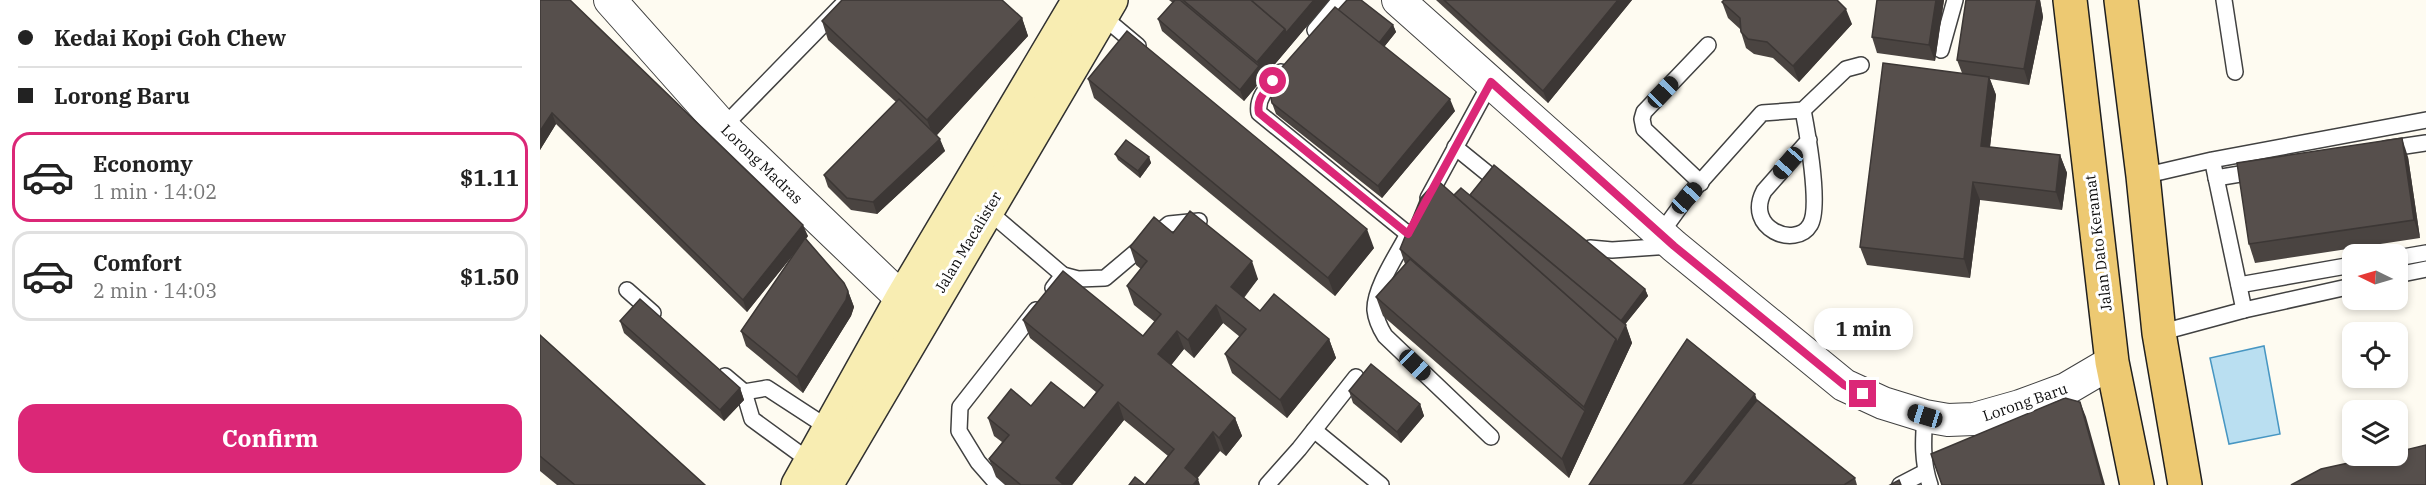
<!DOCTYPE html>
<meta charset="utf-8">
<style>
:root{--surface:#fff;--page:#f6f6f6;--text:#222;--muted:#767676;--line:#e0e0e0;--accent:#db2777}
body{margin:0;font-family:"IBM Plex Serif",serif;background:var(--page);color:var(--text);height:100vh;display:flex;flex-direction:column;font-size:22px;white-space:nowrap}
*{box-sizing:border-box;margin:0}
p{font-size:20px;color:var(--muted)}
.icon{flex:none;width:33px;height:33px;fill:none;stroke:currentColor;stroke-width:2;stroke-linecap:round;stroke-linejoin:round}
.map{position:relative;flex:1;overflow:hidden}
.drawer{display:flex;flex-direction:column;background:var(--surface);width:540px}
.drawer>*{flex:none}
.guide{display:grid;align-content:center;height:132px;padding:0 18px;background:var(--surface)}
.needle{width:39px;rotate:275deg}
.fabs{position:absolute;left:1802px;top:244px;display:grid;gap:12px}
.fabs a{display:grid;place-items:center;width:66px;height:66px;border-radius:12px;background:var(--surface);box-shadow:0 3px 9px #0003;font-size:30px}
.end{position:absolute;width:27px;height:27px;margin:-14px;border:8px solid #db2777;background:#fff;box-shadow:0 0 0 3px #fff}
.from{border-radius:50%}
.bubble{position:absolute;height:42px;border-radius:18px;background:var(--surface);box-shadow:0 3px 9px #0003;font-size:20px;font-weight:800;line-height:42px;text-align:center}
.car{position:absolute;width:18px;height:36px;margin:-18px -9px;border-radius:8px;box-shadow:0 0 4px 2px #0007;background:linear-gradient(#222 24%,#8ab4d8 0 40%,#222 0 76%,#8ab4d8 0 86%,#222 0)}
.guide b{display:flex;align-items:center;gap:21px;height:57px;font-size:22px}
.guide b+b{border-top:2px solid var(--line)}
.guide i{width:15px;height:15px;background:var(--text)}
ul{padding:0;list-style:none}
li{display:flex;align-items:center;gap:18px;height:90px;margin:0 12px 9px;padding:0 6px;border:3px solid var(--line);border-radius:18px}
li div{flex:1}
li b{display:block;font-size:22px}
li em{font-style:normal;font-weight:800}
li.current{border-color:var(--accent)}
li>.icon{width:54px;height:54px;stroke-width:1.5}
.action{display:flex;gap:12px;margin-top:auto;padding:12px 18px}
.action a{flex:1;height:69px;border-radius:18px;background:var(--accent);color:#fff;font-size:24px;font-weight:800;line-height:69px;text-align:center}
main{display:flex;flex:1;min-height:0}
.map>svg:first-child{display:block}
</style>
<main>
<section class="drawer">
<div class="guide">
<b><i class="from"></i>Kedai Kopi Goh Chew</b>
<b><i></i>Lorong Baru</b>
</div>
<ul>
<li class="current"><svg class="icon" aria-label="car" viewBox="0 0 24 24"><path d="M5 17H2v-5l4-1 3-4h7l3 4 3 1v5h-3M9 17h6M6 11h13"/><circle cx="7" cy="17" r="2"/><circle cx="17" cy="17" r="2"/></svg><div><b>Economy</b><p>1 min · 14:02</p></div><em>$1.11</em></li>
<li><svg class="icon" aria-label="car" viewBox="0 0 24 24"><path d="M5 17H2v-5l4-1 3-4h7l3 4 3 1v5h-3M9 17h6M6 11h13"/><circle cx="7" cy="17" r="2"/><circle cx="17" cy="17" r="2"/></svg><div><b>Comfort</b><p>2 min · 14:03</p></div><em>$1.50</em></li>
</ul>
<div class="action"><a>Confirm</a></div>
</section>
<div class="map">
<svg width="1886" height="485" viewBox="0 0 1886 485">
<rect width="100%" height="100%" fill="#fefbf1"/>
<path fill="#badff1" stroke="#4796c2" stroke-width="1.5" d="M1724,346l16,88 -51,10 -19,-86z"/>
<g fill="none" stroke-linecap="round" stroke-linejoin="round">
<defs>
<g id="service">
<path d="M1684,0l11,72"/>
<path d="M561,15l37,31"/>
<path d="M775,30l25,-30"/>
<path d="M1401,50l14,-50"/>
<path d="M741,72c-10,12 -25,24 -22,41l149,121"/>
<path d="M1263,110c4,21 18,98 7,115 -14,24 -66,4 -46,-34l45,-51"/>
<path d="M183,127l124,-127"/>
<path d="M915,147l37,30"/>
<path d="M1845,149l41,-6"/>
<path d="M1674,168l30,142"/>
<path d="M1603,176l69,-16 214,-40"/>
<path d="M1676,178l42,-7"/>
<path d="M1161,183l-57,-54 -2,-10 2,-7 64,-67"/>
<path d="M888,198l63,-116"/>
<path d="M447,210l76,65 -10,13"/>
<path d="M869,232c-10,20 -35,56 -34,78 1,10 5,18 10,26l106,101"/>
<path d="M1121,233l26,-36 75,-84 41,-3 43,-41 15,-4"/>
<path d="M1050,248l22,2 59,-4"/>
<path d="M1857,258l29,-5"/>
<path d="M523,275l15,4 27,-1 64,-54 30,-3"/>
<path d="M1857,275l29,-6"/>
<path d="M1699,285l113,-20"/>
<path d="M87,290l26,23"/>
<path d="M1619,333l85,-23 108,-24"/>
<path d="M185,376l19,16 8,27 59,43"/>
<path d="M204,392l23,-4 63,41"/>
<path d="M1385,416c-2,24 -3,46 5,69"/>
<path d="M774,430l67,55"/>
<path d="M458,485l-20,-23 -19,-31 1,-24 76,-97"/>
<path d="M727,485l32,-36 57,-72"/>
<path d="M1360,485l25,-13"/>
</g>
<g id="minor">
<path d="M70,0l113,127 197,189"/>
<path d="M858,0l276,246 170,139 39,18 42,13 23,4 26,-1 46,-13 46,-17 46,-27"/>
</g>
<g id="secondary">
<path d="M258,485l103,-185 178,-300"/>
<path d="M286,485l285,-485"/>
</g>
<g id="primary">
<path d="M1530,0l42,362 25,123"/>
<path d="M1581,0l22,176 16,157 26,152"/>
</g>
</defs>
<use href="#service" stroke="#414141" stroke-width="18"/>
<use href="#minor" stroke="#414141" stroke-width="34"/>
<use href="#secondary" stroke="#303030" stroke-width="36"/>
<use href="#primary" stroke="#1f1f1f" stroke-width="36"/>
<use href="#service" stroke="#fff" stroke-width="15"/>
<use href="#minor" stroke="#fff" stroke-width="32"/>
<use href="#secondary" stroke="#f8edb2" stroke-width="33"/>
<use href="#primary" stroke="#edc972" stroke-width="33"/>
</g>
<g fill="#4a4441">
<path d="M0,0l268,236 -2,3 42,52 6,16 -3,9 -48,77 -57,-47 -5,-15 57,-82 -51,63 -191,-188 -16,26z"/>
<path d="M629,0h160l-85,101 -82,-70 -4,-12 15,-16z"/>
<path d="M896,0h196l-84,103z"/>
<path d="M1404,0l-9,61 -58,-8 -5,-16z"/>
<path d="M1426,0h74l3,17 -14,68 -39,-6 6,16 -6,52 70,8 7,18 -5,37 -82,-10 -10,78 -103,-13 -7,-18 102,-174 -5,-13z"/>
<path d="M1182,2l130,22 -53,58 -26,-24 -19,-4 -8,-6 -5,-16 -1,-3 -12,-11z"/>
<path d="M798,10l55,15 3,7 -12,15 71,64 -73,87 -106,-84 -4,-11z"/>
<path d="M482,18l6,18 -91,99 8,16 -68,63 -26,-4 -23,-23 -4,-12 72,-73 -68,-62 -6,-19z"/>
<path d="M548,79l286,169 -39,48 -241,-198z"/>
<path d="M575,154l34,3 2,6 -11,15 -22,-18z"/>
<path d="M1868,157l12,81 -165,25 -6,-19z"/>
<path d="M930,195l175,94 3,7 -23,28 7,19 -63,135 -186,-162 -7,-19 29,-33 -5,-15z"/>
<path d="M633,233l85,46 -14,19 16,13 69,28 7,19 -49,60 -55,-45 -7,-19 15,-17 -17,-14 -29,35 -10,-9 -13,16 64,53 7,18 -16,20 -6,-5 -75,34 23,-29 -44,-36 -52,65h-67l-9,-8 -7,-18 13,-17 -8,-6 -6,-18 43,-12 53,2 12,-16 -66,-54 -7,-18 120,16 12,-14 -21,-17 -7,-19 14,-17 -5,-4 -6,-18z"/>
<path d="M80,321l120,67 4,12 -20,21 -100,-88z"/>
<path d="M0,335l165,150h-148l-17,-14z"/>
<path d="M809,391l71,13 4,12 -23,27 -48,-40z"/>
<path d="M1217,400l98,78 2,7h-268z"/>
</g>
<g fill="#3c3735">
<path d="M774,0h15l-85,101 -4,-11 19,-24 -2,-4 28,-33z"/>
<path d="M1078,0h14l-84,103 -5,-12z"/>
<path d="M1396,0h8l-9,61 -6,-16z"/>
<path d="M1497,0h3l3,17 -14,68 -5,-16z"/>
<path d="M1306,9l6,15 -53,58 -6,-16z"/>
<path d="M482,18l6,18 -94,102 -7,-18z"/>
<path d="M853,25l3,7 -16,20 -3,-7z"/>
<path d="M1449,77l7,18 -8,69 -7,-18z"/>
<path d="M910,99l5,12 -73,87 -4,-12z"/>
<path d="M12,113l4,11 -16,26v-19z"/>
<path d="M1862,138l6,19 12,81 -6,-18z"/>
<path d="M400,139l5,12 -68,63 -4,-12z"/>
<path d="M1520,155l7,18 -5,37 -6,-18z"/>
<path d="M609,157l2,6 -11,15 -2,-7z"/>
<path d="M1433,182l7,18 -10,78 -6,-19z"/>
<path d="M263,225l5,11 -61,76 -4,-12z"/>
<path d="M827,229l7,19 -39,48 -7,-18z"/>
<path d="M712,261l6,18 -21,26 -6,-18z"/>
<path d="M1105,289l3,7 -29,36 -2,-6z"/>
<path d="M308,291l6,16 -3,9 -48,77 -6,-16z"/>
<path d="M676,305l7,18 -29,35 -6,-18z"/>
<path d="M1086,325l6,18 -63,135 -7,-19 23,-48 -1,-4 32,-68z"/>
<path d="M637,331l7,18 -19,24 -7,-19z"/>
<path d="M789,339l7,19 -49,60 -7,-18z"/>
<path d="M200,388l4,12 -20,21 -4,-11z"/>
<path d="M1215,394l6,18 -57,73h-21z"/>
<path d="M578,402l6,18 -52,65h-14l-2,-7z"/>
<path d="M1540,402l6,15 19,68h-2z"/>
<path d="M880,404l4,12 -23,27 -4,-11z"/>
<path d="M695,418l7,18 -16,20 -7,-18z"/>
<path d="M673,432l7,19 -28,34 -7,-17z"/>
<path d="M658,479l2,6h-7z"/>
</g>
<g fill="#564f4c" stroke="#3c3735" stroke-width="1.5">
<path d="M0,0h30l233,225 -60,75 -191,-187 -12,18z"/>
<path d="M302,0h160l20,18 -95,102 -105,-99z"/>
<path d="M635,0h5l79,66 -19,24 -82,-71z"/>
<path d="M643,0h68l34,29 -28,33z"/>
<path d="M711,0h63l-28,33 -1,-4z"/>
<path d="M807,0h14l32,25 -14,18 -41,-33z"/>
<path d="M904,0h174l-75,91z"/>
<path d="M1184,0h113l9,9 -53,57 -26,-24 -19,-3 -7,-7 -1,-14 -18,-16z"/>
<path d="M1337,0h59l-7,45 -57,-8z"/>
<path d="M1426,0h71l-13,69 -67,-9z"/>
<path d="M795,7l115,92 -72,87 -106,-83 -4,-20z"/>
<path d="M587,31l240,198 -39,49 -240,-199z"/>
<path d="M1343,63l106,14 -8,69 79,9 -4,37 -83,-10 -9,77 -104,-12z"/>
<path d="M359,99l41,40 -67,63 -26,-4 -23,-23z"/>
<path d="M1862,138l12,82 -165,24 -12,-81z"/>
<path d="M586,140l23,17 -11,14 -23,-17z"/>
<path d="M954,165l151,124 -24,32 -151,-126z"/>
<path d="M897,180l179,159 -32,68 -184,-158 21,-51z"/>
<path d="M921,188l165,137 -9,18 -1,-4 -162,-144z"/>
<path d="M650,211l62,50 -21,26 29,24 14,-17 55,45 -49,61 -55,-46 21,-25 -30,-24 -28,35 -11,-9 -19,23 77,64 -16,20 -6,-6 -28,36 13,11 -5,6h-64l6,-8 10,8 29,-36 -56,-47 -62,76 8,7h-43l-32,-26 20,-24 -21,-17 23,-29 20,17 20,-24 33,26 19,-23 -80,-65 40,-49 80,65 18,-22 -34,-28 20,-25 -17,-14 24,-30 19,16z"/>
<path d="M265,238l39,45 4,8 -2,9 -49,77 -56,-46z"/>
<path d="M870,259l175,152 -23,48 -186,-162z"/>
<path d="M100,299l100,89 -20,22 -100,-89z"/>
<path d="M0,335l165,150h-130l-35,-29z"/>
<path d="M1147,339l68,55 -72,91h-94z"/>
<path d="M831,364l49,40 -23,28 -48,-41z"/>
<path d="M1525,398l15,4 23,83h-161l-11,-31z"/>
<path d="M1217,400l98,78 -11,7h-154z"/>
<path d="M1886,445v40h-135l30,-16 59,-13h17v-4z"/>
<path d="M1359,480l2,5h-11z"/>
</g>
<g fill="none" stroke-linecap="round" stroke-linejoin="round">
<path stroke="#db2777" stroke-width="8" d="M733,81c-8,11 -17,18 -14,32l149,121 83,-152 183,164 170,139 19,9"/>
</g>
<g text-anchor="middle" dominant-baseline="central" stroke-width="6" stroke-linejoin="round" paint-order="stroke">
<g font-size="15" fill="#0e0e0e" stroke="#fff">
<text transform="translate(222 164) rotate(44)">Lorong Madras</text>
<text transform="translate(428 242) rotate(-59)">Jalan Macalister</text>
<text transform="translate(1558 243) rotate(-97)">Jalan Dato Keramat</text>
<text transform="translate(1485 402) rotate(-19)">Lorong Baru</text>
</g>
</g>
</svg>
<div class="fabs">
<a><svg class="needle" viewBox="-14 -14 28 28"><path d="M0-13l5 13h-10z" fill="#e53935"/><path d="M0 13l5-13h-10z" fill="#767676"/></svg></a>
<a><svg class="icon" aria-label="locate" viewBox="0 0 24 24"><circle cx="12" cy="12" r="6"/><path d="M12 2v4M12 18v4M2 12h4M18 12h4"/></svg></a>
<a><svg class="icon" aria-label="layers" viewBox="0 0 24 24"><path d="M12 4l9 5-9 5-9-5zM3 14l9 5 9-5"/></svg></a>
</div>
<i class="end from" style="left:733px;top:81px"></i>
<i class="end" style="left:1323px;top:394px"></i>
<div class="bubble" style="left:1274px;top:308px;width:99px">1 min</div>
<i class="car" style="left:1123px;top:92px;rotate:44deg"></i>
<i class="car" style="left:1248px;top:163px;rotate:221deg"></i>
<i class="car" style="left:1147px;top:198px;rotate:43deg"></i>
<i class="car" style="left:875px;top:365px;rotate:134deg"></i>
<i class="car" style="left:1385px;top:416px;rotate:287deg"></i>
</div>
</main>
